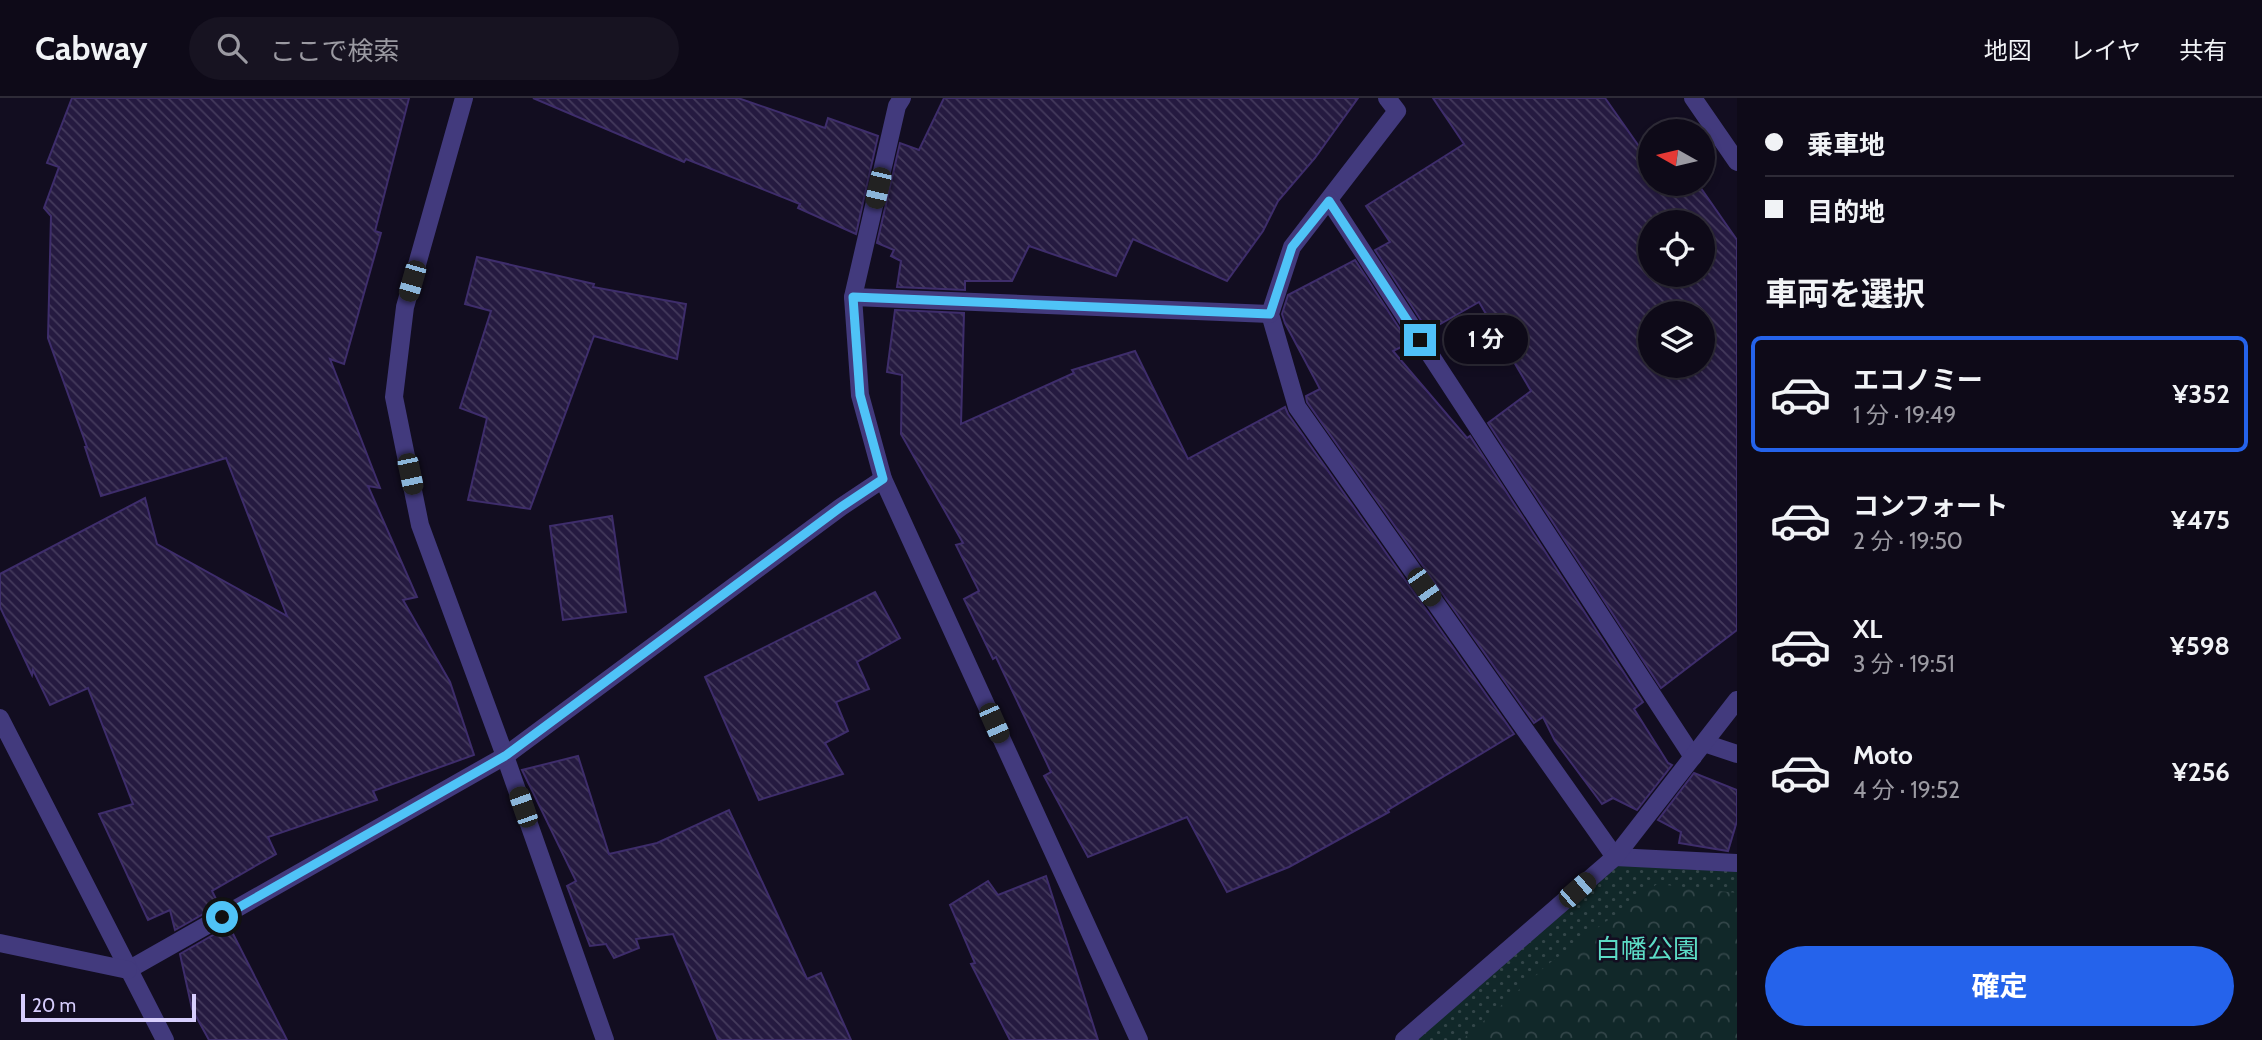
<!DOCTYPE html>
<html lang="ja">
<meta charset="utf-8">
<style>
:root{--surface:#0e0a18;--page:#171321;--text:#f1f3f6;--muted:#9b9aa2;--line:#2e2b37;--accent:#2563eb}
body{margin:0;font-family:Cabin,"Noto Sans JP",sans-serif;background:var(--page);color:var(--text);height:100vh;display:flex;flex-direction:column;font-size:26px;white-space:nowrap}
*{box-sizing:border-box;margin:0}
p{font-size:23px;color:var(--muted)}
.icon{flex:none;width:38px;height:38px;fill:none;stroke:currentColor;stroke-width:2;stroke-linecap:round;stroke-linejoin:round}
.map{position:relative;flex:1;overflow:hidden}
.details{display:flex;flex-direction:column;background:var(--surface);width:525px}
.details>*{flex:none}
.hud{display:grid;align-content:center;height:154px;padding:0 28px;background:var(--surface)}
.needle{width:46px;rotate:278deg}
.fabs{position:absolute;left:1638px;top:21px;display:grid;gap:14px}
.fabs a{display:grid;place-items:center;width:77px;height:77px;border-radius:50%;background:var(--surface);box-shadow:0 4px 10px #0003,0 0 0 2px var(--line);font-size:35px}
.scale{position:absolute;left:21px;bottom:18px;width:175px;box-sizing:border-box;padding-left:7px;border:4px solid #d7cefd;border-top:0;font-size:19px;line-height:24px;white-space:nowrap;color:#d7cefd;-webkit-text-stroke:5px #120d20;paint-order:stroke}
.end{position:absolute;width:32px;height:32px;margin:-16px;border:9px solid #4fc3f7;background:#111;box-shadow:0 0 0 4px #111}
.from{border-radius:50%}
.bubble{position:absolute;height:49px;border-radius:24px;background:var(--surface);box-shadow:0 4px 10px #0003,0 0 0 2px var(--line);font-size:23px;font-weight:700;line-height:49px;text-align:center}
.car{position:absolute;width:21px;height:42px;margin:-21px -10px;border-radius:9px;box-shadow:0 0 5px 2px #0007;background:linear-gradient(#222 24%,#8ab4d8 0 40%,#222 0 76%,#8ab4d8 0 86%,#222 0)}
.hud b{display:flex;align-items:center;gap:24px;height:66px;font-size:26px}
.hud b+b{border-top:2px solid var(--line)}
.hud i{width:18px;height:18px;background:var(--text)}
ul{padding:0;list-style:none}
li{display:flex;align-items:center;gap:21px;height:116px;margin:0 14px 10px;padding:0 14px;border:4px solid transparent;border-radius:10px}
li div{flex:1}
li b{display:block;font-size:26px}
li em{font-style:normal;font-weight:700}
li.selected{border-color:var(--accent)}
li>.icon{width:63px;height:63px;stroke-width:1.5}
h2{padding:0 28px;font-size:32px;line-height:84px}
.primary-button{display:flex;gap:14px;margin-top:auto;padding:14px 28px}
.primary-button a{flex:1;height:80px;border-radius:42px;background:var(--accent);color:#fff;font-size:28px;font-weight:700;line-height:80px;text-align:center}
header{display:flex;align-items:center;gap:42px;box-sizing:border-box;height:98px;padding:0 35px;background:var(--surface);border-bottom:2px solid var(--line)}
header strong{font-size:33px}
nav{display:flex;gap:38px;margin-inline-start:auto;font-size:24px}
.search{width:490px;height:63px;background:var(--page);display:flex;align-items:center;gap:18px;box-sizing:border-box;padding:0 24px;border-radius:38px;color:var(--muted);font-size:26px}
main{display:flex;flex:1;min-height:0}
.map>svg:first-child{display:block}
</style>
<header>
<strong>Cabway</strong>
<div class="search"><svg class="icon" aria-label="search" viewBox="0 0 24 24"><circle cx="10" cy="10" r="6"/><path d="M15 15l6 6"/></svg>ここで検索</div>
<nav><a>地図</a><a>レイヤ</a><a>共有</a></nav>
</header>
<main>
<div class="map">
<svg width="1737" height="942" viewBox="0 0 1737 942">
<defs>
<pattern id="grass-dots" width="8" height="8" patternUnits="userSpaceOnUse" patternTransform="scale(1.75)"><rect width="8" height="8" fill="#112829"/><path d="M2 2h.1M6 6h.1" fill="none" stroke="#334649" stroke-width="1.8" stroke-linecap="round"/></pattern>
<pattern id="forest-crowns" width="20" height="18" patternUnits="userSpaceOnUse" patternTransform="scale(1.75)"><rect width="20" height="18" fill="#112829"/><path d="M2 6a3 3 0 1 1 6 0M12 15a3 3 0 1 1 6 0" fill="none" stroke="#334649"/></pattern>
<pattern id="building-back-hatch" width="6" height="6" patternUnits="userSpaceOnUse" patternTransform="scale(1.75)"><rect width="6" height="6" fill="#251a40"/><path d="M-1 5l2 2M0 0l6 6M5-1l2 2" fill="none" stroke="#443a5c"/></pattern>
</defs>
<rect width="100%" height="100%" fill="#120d20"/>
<path fill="url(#grass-dots)" d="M1615,759l122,6v177h-333z"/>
<path fill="url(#forest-crowns)" d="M1657,786l80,9v147h-275l85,-75z"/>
<g fill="url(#building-back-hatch)" stroke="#3e2d6b" stroke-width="2" fill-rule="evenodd">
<path d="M72,0h337l-34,133 6,2 -37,131 -14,-5 50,129 -12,-2 49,111 -14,3 47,82 24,73 -101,36 4,9 -109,37 8,17 -64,37 7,14 -44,25 -5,-20 -22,10 -49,-106 34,-10 -45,-116 -38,17 -17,-35 -1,5 -32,-68v-33l145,-76 12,46 130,72 -61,-158 -125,38 -16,-49h2l-39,-109 3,-122 -7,-8 15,-41 -12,-4z"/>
<path d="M533,0h205l87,30 3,-10 50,18 -22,98 -58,-26 2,-4 -114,-45 -2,3z"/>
<path d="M944,0h414l-43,60 -37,43 -15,30 -36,50 -94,-42 -17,37 -87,-30 -17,35h-47v9l-68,-3 4,-26 -10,-5 3,-6 -17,-7 23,-100 19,7z"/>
<path d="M1433,0h172l45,64v22h48l39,56v390l-76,58 -173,-265 43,-32 -52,-89 -51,29 -53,-81 15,-8 -24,-36 98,-62zM1650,124h53v53h-53zM1650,215h53v53h-53z"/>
<path d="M477,159l117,27 -1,3 93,17 -9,55 -83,-23 -64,173 -62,-9 19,-82 -27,-10 31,-97 -26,-7z"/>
<path d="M1355,162l54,83 -16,8 74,87 3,-2 173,266 -9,7 34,54 4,2 -35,45 -24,-12 -11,6 -47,-63 -12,-24 -9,6 -227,-321 -1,-6 14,-7 -35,-66 -3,-9 6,-19z"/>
<path d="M895,212l69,3 -3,111 113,-51 -2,-3 63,-19 53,108 97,-52 3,7 226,320 -126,76 1,2 -100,55 -62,25 -40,-75 -99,40 -44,-81 7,-4 -55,-115 -3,2 -29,-60 15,-8 -23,-46 7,-2 -62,-109 1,-59 -15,-3z"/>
<path d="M612,418l14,96 -63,8 -13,-94z"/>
<path d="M875,494l25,46 -43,24 12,27 -33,13 12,29 -23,12 18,31 -84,26 -54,-123z"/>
<path d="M578,658l31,98 48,-11 72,-33 78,169 14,-6 30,67h-133l-45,-106 -37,5 3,9 -25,10 -8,-14 -16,2 -23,-60 9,-5 -54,-111z"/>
<path d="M1694,675l43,17v31l-9,30 -49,-8 2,-11 -23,-12z"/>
<path d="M1046,778l52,164h-88l-39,-76 4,-1 -25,-58 38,-24 10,14z"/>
<path d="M229,828l58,114h-78l-17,-31 -12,-55z"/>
</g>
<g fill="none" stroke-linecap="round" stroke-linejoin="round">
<g stroke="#423a7d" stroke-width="18">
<path d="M1387,0l10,13 -105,136 -22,67 27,93 318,450"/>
<path d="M1329,102l364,557"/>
<path d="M853,199l417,17"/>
<path d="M1704,645l33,11"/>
</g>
<g stroke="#423a7d" stroke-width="18">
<path d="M464,0l-59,209 -11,90 26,128 85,231 100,284"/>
<path d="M902,0l-5,8 -44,191 7,98 23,84 256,561"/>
<path d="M1693,0l44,64"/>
<path d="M1615,759l122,6"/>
<path d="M128,872l377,-214 336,-249 42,-28"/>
<path d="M1404,942l211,-183 122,-157"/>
</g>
<g stroke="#423a7d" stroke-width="18">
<path d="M0,620l165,322"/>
<path d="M0,845l128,27"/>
</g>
</g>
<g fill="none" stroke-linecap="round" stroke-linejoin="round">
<path stroke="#4fc3f7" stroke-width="9" d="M222,819l283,-161 336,-249 42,-28 -23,-84 -7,-98 417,17 22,-67 37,-46 91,139"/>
</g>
<g text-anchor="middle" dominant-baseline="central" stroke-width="5" stroke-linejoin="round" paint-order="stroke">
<g font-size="26" fill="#5cdbc5" stroke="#120d20">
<text x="1647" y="851">白幡公園</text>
</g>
</g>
</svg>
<div class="fabs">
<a><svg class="needle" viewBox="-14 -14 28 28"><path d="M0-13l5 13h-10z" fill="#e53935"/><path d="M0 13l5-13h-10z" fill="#9b9aa2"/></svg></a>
<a><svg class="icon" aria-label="locate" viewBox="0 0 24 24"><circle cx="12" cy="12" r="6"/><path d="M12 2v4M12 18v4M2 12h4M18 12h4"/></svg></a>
<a><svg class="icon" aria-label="layers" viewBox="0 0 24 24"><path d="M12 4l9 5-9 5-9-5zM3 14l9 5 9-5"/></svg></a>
</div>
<div class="scale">20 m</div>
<i class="end from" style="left:222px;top:819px"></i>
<i class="end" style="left:1420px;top:242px"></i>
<div class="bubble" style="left:1444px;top:217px;width:84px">1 分</div>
<i class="car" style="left:878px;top:90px;rotate:193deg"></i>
<i class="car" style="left:412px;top:183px;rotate:196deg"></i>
<i class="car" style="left:410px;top:376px;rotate:168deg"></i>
<i class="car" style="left:1424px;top:489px;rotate:145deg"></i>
<i class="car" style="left:994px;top:625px;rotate:156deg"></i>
<i class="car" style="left:523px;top:709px;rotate:341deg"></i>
<i class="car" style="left:1577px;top:792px;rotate:49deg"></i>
</div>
<section class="details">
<div class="hud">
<b><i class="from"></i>乗車地</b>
<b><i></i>目的地</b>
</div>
<h2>車両を選択</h2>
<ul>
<li class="selected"><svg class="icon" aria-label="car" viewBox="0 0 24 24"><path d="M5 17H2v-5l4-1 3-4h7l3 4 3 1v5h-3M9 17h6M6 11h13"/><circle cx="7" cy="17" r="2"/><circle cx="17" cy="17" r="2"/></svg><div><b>エコノミー</b><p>1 分 · 19:49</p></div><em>¥352</em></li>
<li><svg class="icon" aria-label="car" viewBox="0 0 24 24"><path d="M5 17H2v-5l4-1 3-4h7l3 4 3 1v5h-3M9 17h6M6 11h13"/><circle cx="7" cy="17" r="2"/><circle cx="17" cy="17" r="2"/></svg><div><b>コンフォート</b><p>2 分 · 19:50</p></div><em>¥475</em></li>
<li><svg class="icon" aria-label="car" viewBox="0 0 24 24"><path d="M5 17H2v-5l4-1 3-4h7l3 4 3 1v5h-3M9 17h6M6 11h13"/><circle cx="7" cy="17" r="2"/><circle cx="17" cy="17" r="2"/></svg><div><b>XL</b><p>3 分 · 19:51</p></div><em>¥598</em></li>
<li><svg class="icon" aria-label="car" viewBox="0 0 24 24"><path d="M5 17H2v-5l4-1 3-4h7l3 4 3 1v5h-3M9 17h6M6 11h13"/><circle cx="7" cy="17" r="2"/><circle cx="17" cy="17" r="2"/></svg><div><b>Moto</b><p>4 分 · 19:52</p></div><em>¥256</em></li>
</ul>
<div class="primary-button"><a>確定</a></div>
</section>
</main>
